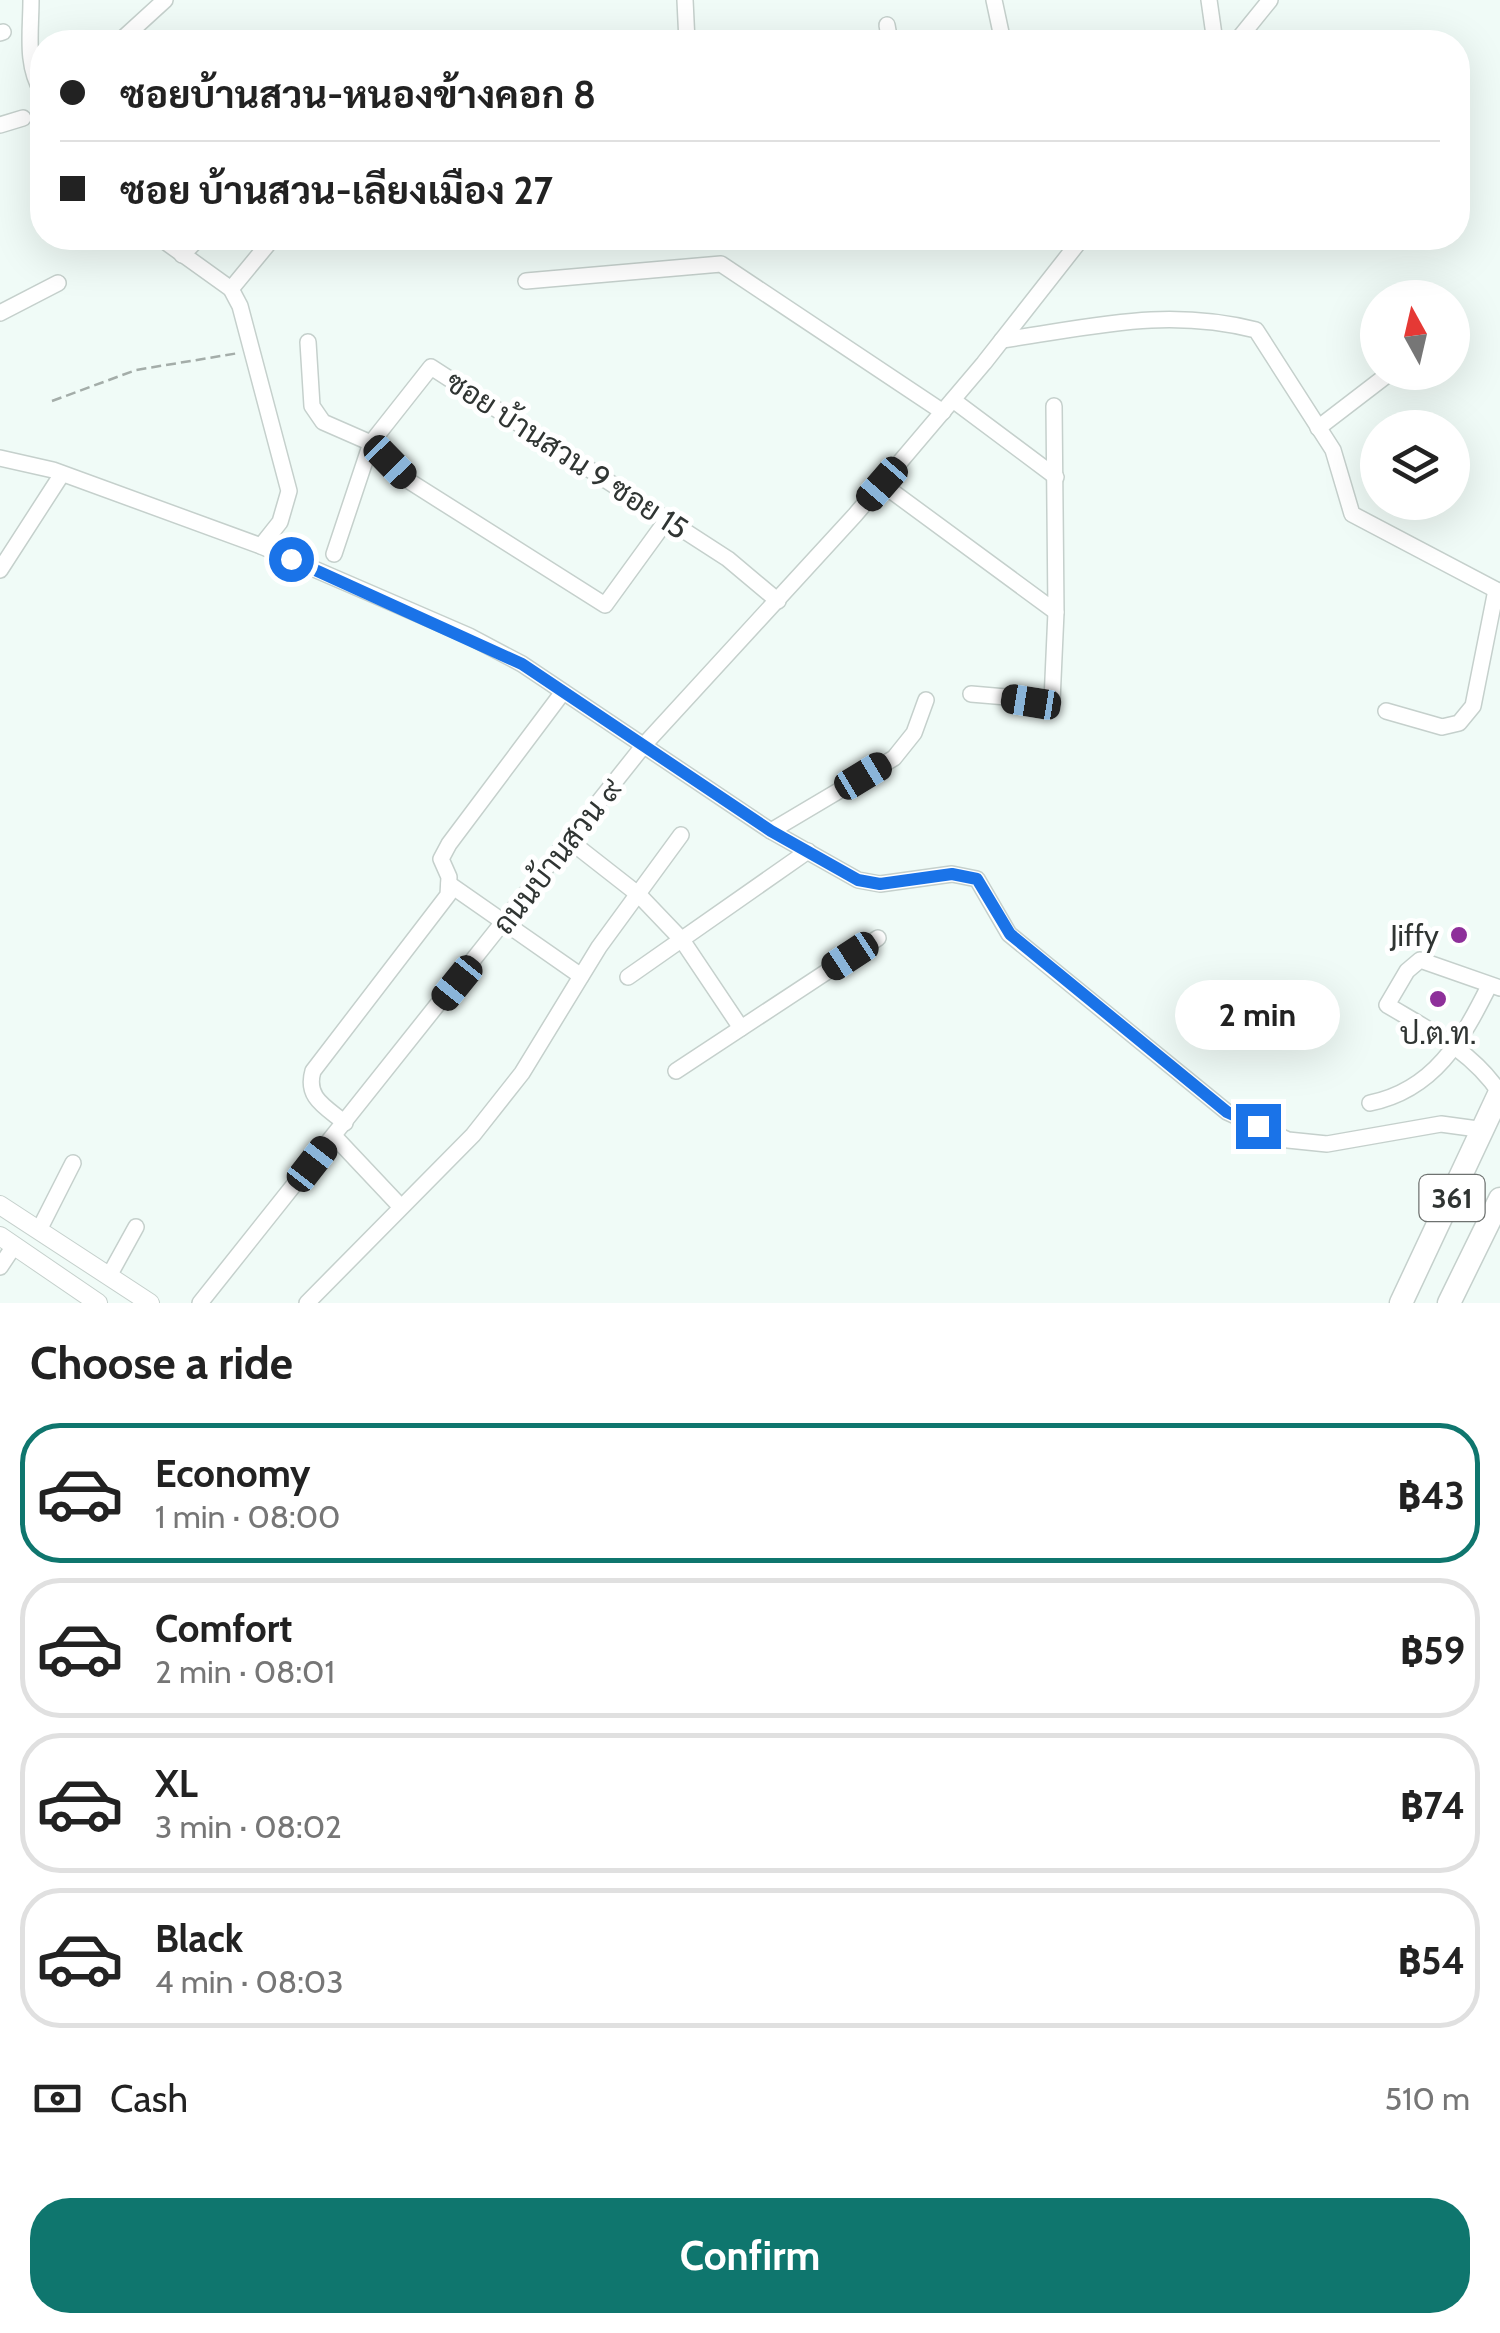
<!DOCTYPE html>
<meta charset="utf-8">
<style>
:root{--surface:#fff;--page:#f6f6f6;--text:#222;--muted:#767676;--line:#e0e0e0;--accent:#0f766e}
body{margin:0;font-family:Cabin,Sarabun,sans-serif;background:var(--page);color:var(--text);height:100vh;display:flex;flex-direction:column;font-size:38px;white-space:nowrap}
*{box-sizing:border-box;margin:0}
p{font-size:32px;color:var(--muted)}
.icon{flex:none;width:55px;height:55px;fill:none;stroke:currentColor;stroke-width:2;stroke-linecap:round;stroke-linejoin:round}
.map{position:relative;height:1303px;overflow:hidden}
.panel{display:flex;flex-direction:column;background:var(--surface);flex:1}
.panel>*{flex:none}
.top-card{position:absolute;left:30px;top:30px;width:1440px;height:220px;border-radius:40px;box-shadow:0 10px 40px #0002;display:grid;align-content:center;height:220px;padding:0 30px;background:var(--surface)}
.needle{width:65px;rotate:352deg}
.tools{position:absolute;left:1360px;top:280px;display:grid;gap:20px}
.tools a{display:grid;place-items:center;width:110px;height:110px;border-radius:50%;background:var(--surface);box-shadow:0 10px 40px #0002;font-size:50px}
.end{position:absolute;width:45px;height:45px;margin:-22px;border:12px solid #1a73e8;background:#fff;box-shadow:0 0 0 5px #fff}
.from{border-radius:50%}
.bubble{position:absolute;height:70px;border-radius:35px;background:var(--surface);box-shadow:0 10px 40px #0002;font-size:32px;font-weight:800;line-height:70px;text-align:center}
.car{position:absolute;width:30px;height:60px;margin:-30px -15px;border-radius:12px;box-shadow:0 0 8px 2px #0007;background:linear-gradient(#222 24%,#8ab4d8 0 40%,#222 0 76%,#8ab4d8 0 86%,#222 0)}
.top-card b{display:flex;align-items:center;gap:35px;height:95px;font-size:38px}
.top-card b+b{border-top:2px solid var(--line)}
.top-card i{width:25px;height:25px;background:var(--text)}
ul{padding:0;list-style:none}
li{display:flex;align-items:center;gap:30px;height:140px;margin:0 20px 15px;padding:0 10px;border:5px solid var(--line);border-radius:40px}
li div{flex:1}
li b{display:block;font-size:38px}
li em{font-style:normal;font-weight:800}
li.selected{border-color:var(--accent)}
li>.icon{width:90px;height:90px;stroke-width:1.5}
h2{padding:0 30px;font-size:45px;line-height:120px}
.pay{display:flex;align-items:center;gap:25px;height:110px;padding:0 30px;font-size:38px}
.pay p{margin-inline-start:auto}
.button{display:flex;gap:20px;margin-top:auto;padding:20px 30px}
.button a{flex:1;height:115px;border-radius:40px;background:var(--accent);color:#fff;font-size:40px;font-weight:800;line-height:115px;text-align:center}
.map>svg:first-child{display:block}
</style>
<div class="map">
<svg width="1500" height="1303" viewBox="0 0 1500 1303">
<rect width="100%" height="100%" fill="#f0fbf7"/>
<g fill="none" stroke-linecap="round" stroke-linejoin="round">
<defs>
<g id="minor">
<path d="M31,0c0,32 -6,64 11,92"/>
<path d="M685,0l2,42"/>
<path d="M994,0l9,42"/>
<path d="M1209,0l6,42"/>
<path d="M887,25l3,17"/>
<path d="M0,33l3,-1"/>
<path d="M119,42l46,-42"/>
<path d="M1066,42l11,-3"/>
<path d="M1236,42l34,-42"/>
<path d="M0,125l23,-7"/>
<path d="M160,238l71,51 9,17 49,185 -9,31 -19,24"/>
<path d="M182,255l17,-17"/>
<path d="M526,281l195,-17 222,148"/>
<path d="M231,289l42,-51"/>
<path d="M0,313l58,-30"/>
<path d="M1002,340c91,-13 163,-33 254,-10l77,120 19,64 148,78"/>
<path d="M308,342l4,64 11,16 48,21 38,38 196,124 61,-84"/>
<path d="M953,400l103,77"/>
<path d="M1318,428l73,-56"/>
<path d="M0,458l53,12 208,76 208,90 53,28 249,167 87,49 22,4 72,-10 25,5 32,55 218,178 61,28 39,4 114,-20 44,6"/>
<path d="M882,484l174,128 -2,-206"/>
<path d="M334,554l37,-111 60,-76 297,192 50,42"/>
<path d="M0,570l62,-96"/>
<path d="M971,694l81,7 4,-89"/>
<path d="M1386,711l56,16 17,-4 14,-17 23,-116"/>
<path d="M771,831l123,-73 20,-25 12,-33"/>
<path d="M570,841l69,54 43,45 59,88"/>
<path d="M449,884l132,92"/>
<path d="M628,977l180,-126"/>
<path d="M676,1071l202,-133"/>
<path d="M1500,1093c-28,-42 -71,-63 -113,-88l20,-34 13,-11 80,28"/>
<path d="M1370,1103c64,-13 92,-63 119,-117"/>
<path d="M345,1123c-19,-16 -40,-25 -32,-52l135,-176 1,-18 -8,-18 8,-15 114,-152"/>
<path d="M334,1136l66,70"/>
<path d="M39,1230l34,-67"/>
<path d="M0,1267l14,-21"/>
<path d="M109,1276l27,-49"/>
<path d="M200,1303l444,-558 211,-230 129,-152 98,-125"/>
<path d="M307,1303l166,-168 49,-62 77,-126 82,-112"/>
</g>
<g id="major">
<path d="M0,1205l150,98"/>
<path d="M0,1236l98,67"/>
</g>
<g id="highway">
<path d="M1401,1303l99,-211"/>
<path d="M1449,1303l51,-104"/>
</g>
</defs>
<use href="#minor" stroke="#c5d0cc" stroke-width="18"/>
<use href="#major" stroke="#c5d0cc" stroke-width="20"/>
<use href="#highway" stroke="#c5d0cc" stroke-width="25"/>
<path stroke="#a4ada9" stroke-width="2.5" stroke-dasharray="10 5" stroke-linecap="butt" d="M52,401l84,-31 103,-17"/>
<use href="#minor" stroke="#fff" stroke-width="15"/>
<use href="#major" stroke="#fff" stroke-width="18"/>
<use href="#highway" stroke="#fff" stroke-width="22"/>
</g>
<g fill="none" stroke-linecap="round" stroke-linejoin="round">
<path stroke="#1a73e8" stroke-width="12" d="M291,559l231,105 249,167 87,49 22,4 72,-10 25,5 33,55 217,178 31,14"/>
</g>
<g fill="#8e309a" stroke="#fff" stroke-width="4">
<circle cx="1459" cy="935" r="10"/>
<circle cx="1438" cy="999" r="10"/>
</g>
<g text-anchor="middle" dominant-baseline="central" stroke-width="10" stroke-linejoin="round" paint-order="stroke">
<rect fill="#fff" stroke="#6e7270" stroke-width="2.5" x="1419.5" y="1175" width="65" height="46" rx="8"/>
<g font-size="28" font-weight="bold" fill="#303533">
<text x="1452" y="1198">361</text>
</g>
<g font-size="30" fill="#303533" stroke="#fff">
<text transform="translate(567 455) rotate(33)">ซอย บ้านสวน 9 ซอย 15</text>
<text transform="translate(557 856) rotate(-52)">ถนนบ้านสวน ๙</text>
</g>
<g font-size="30" fill="#303533" stroke="#fff" text-anchor="end">
<text x="1439" y="935">Jiffy</text>
<text x="1438" y="1033" text-anchor="middle">ป.ต.ท.</text>
</g>
</g>
</svg>
<div class="tools">
<a><svg class="needle" viewBox="-14 -14 28 28"><path d="M0-13l5 13h-10z" fill="#e53935"/><path d="M0 13l5-13h-10z" fill="#767676"/></svg></a>
<a><svg class="icon" aria-label="layers" viewBox="0 0 24 24"><path d="M12 4l9 5-9 5-9-5zM3 14l9 5 9-5"/></svg></a>
</div>
<i class="end from" style="left:291px;top:559px"></i>
<i class="end" style="left:1258px;top:1126px"></i>
<div class="bubble" style="left:1175px;top:980px;width:165px">2 min</div>
<i class="car" style="left:390px;top:462px;rotate:136deg"></i>
<i class="car" style="left:882px;top:484px;rotate:221deg"></i>
<i class="car" style="left:1031px;top:702px;rotate:279deg"></i>
<i class="car" style="left:863px;top:776px;rotate:59deg"></i>
<i class="car" style="left:850px;top:956px;rotate:237deg"></i>
<i class="car" style="left:457px;top:983px;rotate:219deg"></i>
<i class="car" style="left:312px;top:1164px;rotate:38deg"></i>
<div class="top-card">
<b><i class="from"></i>ซอยบ้านสวน-หนองข้างคอก 8</b>
<b><i></i>ซอย บ้านสวน-เลียงเมือง 27</b>
</div>
</div>
<section class="panel">
<h2>Choose a ride</h2>
<ul>
<li class="selected"><svg class="icon" aria-label="car" viewBox="0 0 24 24"><path d="M5 17H2v-5l4-1 3-4h7l3 4 3 1v5h-3M9 17h6M6 11h13"/><circle cx="7" cy="17" r="2"/><circle cx="17" cy="17" r="2"/></svg><div><b>Economy</b><p>1 min · 08:00</p></div><em>฿43</em></li>
<li><svg class="icon" aria-label="car" viewBox="0 0 24 24"><path d="M5 17H2v-5l4-1 3-4h7l3 4 3 1v5h-3M9 17h6M6 11h13"/><circle cx="7" cy="17" r="2"/><circle cx="17" cy="17" r="2"/></svg><div><b>Comfort</b><p>2 min · 08:01</p></div><em>฿59</em></li>
<li><svg class="icon" aria-label="car" viewBox="0 0 24 24"><path d="M5 17H2v-5l4-1 3-4h7l3 4 3 1v5h-3M9 17h6M6 11h13"/><circle cx="7" cy="17" r="2"/><circle cx="17" cy="17" r="2"/></svg><div><b>XL</b><p>3 min · 08:02</p></div><em>฿74</em></li>
<li><svg class="icon" aria-label="car" viewBox="0 0 24 24"><path d="M5 17H2v-5l4-1 3-4h7l3 4 3 1v5h-3M9 17h6M6 11h13"/><circle cx="7" cy="17" r="2"/><circle cx="17" cy="17" r="2"/></svg><div><b>Black</b><p>4 min · 08:03</p></div><em>฿54</em></li>
</ul>
<div class="pay"><svg class="icon" aria-label="cash" viewBox="0 0 24 24"><path d="M3 7h18v10H3z"/><circle cx="12" cy="12" r="2"/></svg>Cash<p>510 m</p></div>
<div class="button"><a>Confirm</a></div>
</section>
